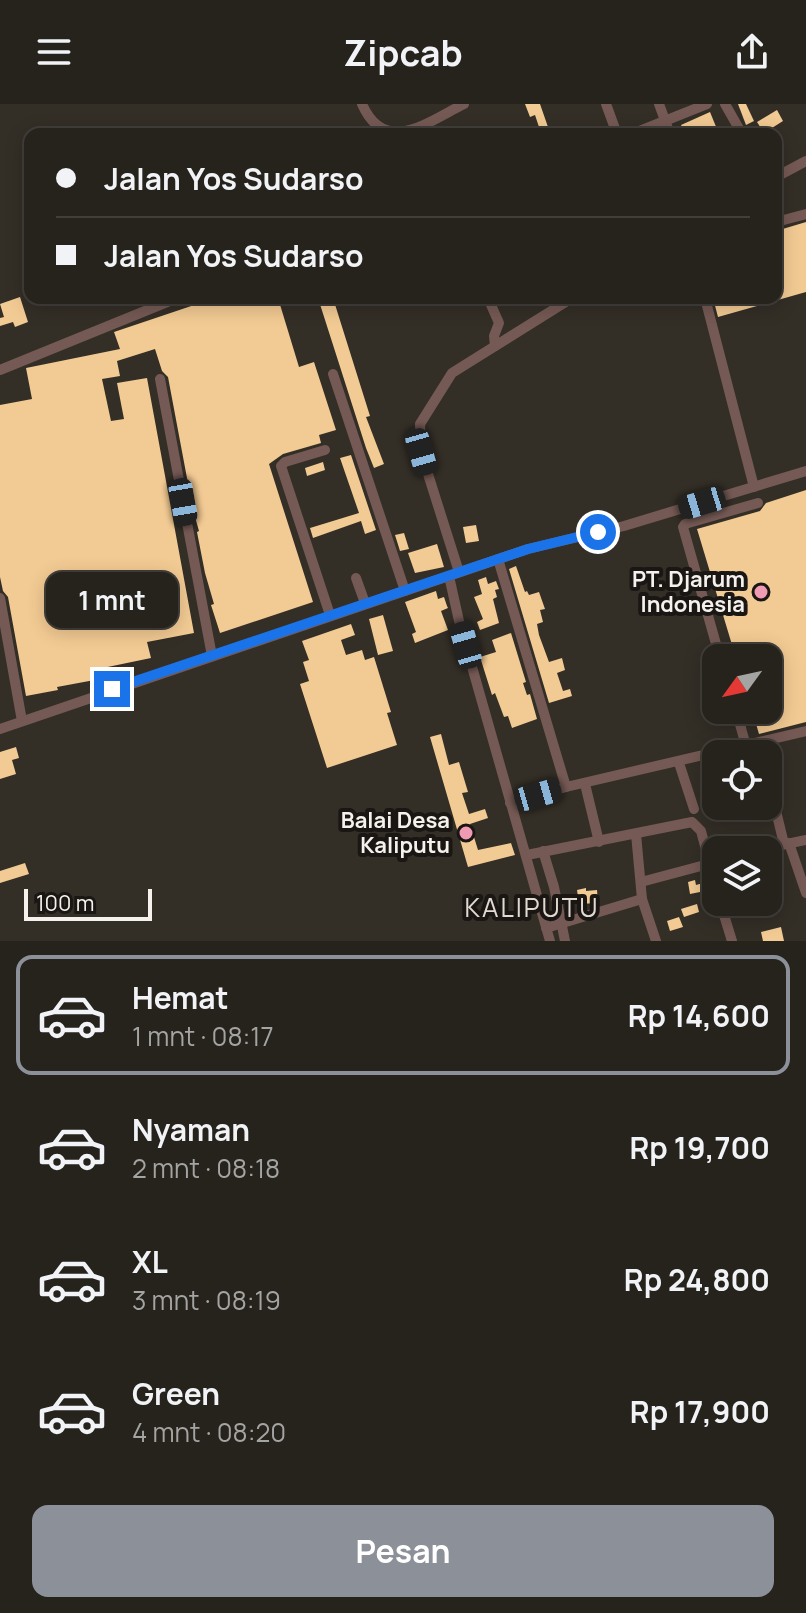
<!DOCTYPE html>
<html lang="id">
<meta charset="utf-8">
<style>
:root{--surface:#26221c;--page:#2e2a25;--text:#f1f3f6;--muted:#a4a4a3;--line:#423f3b;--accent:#8c9099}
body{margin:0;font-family:Manrope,sans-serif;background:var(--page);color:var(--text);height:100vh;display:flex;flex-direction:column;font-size:30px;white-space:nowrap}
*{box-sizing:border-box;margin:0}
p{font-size:26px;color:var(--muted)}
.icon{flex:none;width:44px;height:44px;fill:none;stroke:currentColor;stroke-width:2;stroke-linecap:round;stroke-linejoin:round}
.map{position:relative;height:837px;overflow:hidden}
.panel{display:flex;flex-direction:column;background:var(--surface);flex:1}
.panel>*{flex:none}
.banner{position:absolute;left:24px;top:24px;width:758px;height:176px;border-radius:16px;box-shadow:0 4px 20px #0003,0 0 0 2px var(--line);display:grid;align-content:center;height:176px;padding:0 32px;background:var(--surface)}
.needle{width:52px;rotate:237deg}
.controls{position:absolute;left:702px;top:540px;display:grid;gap:16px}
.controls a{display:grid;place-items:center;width:80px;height:80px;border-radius:16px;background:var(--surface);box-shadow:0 4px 20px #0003,0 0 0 2px var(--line);font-size:40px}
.scale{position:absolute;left:24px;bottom:20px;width:128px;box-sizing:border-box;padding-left:8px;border:4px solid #f5f2ed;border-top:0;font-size:22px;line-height:28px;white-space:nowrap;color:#f5f2ed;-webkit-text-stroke:6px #191613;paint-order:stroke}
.end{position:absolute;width:36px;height:36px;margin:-18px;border:10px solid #1a73e8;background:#fff;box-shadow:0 0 0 4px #fff}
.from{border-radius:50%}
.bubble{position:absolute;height:56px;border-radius:16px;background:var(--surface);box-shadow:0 4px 20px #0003,0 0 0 2px var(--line);font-size:26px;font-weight:700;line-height:56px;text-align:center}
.car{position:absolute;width:24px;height:48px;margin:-24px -12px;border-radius:10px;box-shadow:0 0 6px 2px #0007;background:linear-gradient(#222 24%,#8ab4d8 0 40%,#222 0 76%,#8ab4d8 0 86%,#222 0)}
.banner b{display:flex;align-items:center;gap:28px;height:76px;font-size:30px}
.banner b+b{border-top:2px solid var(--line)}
.banner i{width:20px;height:20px;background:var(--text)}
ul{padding:14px 0 0;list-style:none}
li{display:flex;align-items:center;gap:24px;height:120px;margin:0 16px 12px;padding:0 16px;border:4px solid transparent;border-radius:16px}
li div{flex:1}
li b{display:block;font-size:30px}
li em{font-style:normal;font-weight:700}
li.active{border-color:var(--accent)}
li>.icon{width:72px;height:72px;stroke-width:1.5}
.primary-button{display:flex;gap:16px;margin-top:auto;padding:16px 32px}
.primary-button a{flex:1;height:92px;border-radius:16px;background:var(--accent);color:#fff;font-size:32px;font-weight:700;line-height:92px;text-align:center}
header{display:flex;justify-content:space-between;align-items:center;height:104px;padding:0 32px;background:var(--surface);font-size:36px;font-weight:700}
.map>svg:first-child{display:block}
</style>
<header><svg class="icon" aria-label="menu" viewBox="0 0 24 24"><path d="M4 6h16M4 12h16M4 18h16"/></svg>Zipcab<svg class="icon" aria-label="share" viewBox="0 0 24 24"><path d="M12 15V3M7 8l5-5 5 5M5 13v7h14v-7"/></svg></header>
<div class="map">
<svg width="806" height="837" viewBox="0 0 806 837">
<rect width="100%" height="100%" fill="#332e26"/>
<g fill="#f2ca93">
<path d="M525,0h15l8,23 -8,3 -5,-15 -5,2z"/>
<path d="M738,0h8l8,17 -8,4z"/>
<path d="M777,6l6,11 -19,12 -7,-11z"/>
<path d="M710,8l9,22h-34l-4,-9z"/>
<path d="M806,118v70l-88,25 -5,-19h63v-67z"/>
<path d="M20,193l8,25 -13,5 -2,-5 -13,4v-8l4,-1 -4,-13z"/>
<path d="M215,194h63l21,69 15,-5 22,68 -17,5 2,8 -38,11 -14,10 44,138 -93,31 -9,-28 3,-1 -9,-31 -8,-41 2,-1 -6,-21 -25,-133 -6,-6 -7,-22 -38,12 3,15 -18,3 9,42 13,-2 -7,-36 30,-5 47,255 -47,9 4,16 -53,11 2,10 -43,8 1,3 -32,6 -18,-99 -5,-6 -3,-14v-172l32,-6 -6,-31 94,-19 -6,-17z"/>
<path d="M318,194h15l37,118 -4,1 18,47 -10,4 -8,-20z"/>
<path d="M351,351l25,75 -11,4 -4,-13 -48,17 -3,-10 49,-15 -19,-55z"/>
<path d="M323,358l2,8 -18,6 -2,-8z"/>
<path d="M806,386v232l-47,12 -7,-24h16v-52h-32l-39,-129 63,-18 6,-8z"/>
<path d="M476,421l3,16 -13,2 -3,-16z"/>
<path d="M404,429l5,16 -9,2 -5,-16z"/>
<path d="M437,440l7,23 -29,6 -7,-20z"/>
<path d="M516,462l9,26 2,-1 2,4 10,-3 6,17 -5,1 3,12 -6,2 2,11 10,27 13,-4 3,12 -8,3 6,18 7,-2 2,7 -23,7 -40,-134z"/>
<path d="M486,473l2,7 8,-3 3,8 -4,1 2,7 -4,2 6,24 -19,7 -3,-8 6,-3 -9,-22 8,-3 -4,-14z"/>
<path d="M436,487l2,8 6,-2 3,9 1,2 -7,3 7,19 -33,13 -3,-9 4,-2 -11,-30z"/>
<path d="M383,511l10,36 -15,4 -9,-36z"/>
<path d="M351,520l4,11 -14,5 5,15 16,-5 3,10 9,-3 17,55 -4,1 10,32 -70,23 -27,-84 9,-3 -6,-19 6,-2 -7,-19z"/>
<path d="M511,529l15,49 -3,1 4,12 3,-1 7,25 -25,9 -4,-12 -4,1 -9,-24 -3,2 -12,-38 16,-5 -4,-12z"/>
<path d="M441,630l8,31 10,-3 9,30 -6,1 7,21 16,-5 3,9 -18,6 8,26 33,-7 4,12 -47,12 -38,-130z"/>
<path d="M16,643l3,11 -7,2 4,14 -16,5v-27z"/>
<path d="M25,759l4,11 -29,9v-12z"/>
<path d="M695,776l1,5 7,-2 2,8 -15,3 -2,-12z"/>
<path d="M586,784v3l11,-1 1,13 -19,1 -2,-14z"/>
<path d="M697,800l2,8 -15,5 -3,-8z"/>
<path d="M679,813l4,10 -13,4 -3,-10z"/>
<path d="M781,823l3,14h-21l-2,-9z"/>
</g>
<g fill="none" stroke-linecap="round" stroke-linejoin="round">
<g stroke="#755954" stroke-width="10">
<path d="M362,0c23,53 67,17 102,0"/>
<path d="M606,0l11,30"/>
<path d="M659,0l11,30"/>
<path d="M725,0l17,30"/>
<path d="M632,30l75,-30"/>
<path d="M776,73l30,-16"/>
<path d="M776,118l30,-8"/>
<path d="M488,194l11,25 -5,13 1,10"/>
<path d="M705,194l49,189"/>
<path d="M0,266l177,-72"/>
<path d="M333,270l72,217"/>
<path d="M160,275l52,277"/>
<path d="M325,346l-40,12 -4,4 49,149"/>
<path d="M498,455l68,228"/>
<path d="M459,468l-38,-120 -1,-28 32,-51 120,-75"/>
<path d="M449,472l10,45 91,320"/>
<path d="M356,474l9,25"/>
<path d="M0,494l22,123"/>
<path d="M720,554l-37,-131 2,-3 73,-21"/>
<path d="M736,606l10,36"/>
<path d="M0,625l528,-180 96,-23 182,-55"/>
<path d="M679,659l15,46"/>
<path d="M768,674l16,66"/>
<path d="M585,680l14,58"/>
<path d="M510,699l56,-16 240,-56"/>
<path d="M719,713l40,-11"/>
<path d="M636,730l6,65 14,42"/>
<path d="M789,739l17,50"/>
<path d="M758,746l48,-10"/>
<path d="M543,747l11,36 11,54"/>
<path d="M527,751l165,-33 9,9 15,56"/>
<path d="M641,778l75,-20"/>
<path d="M720,798l12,39"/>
<path d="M724,809l35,-10"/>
<path d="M546,824l96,-29"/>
</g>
</g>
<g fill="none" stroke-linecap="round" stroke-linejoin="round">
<path stroke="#1a73e8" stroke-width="10" d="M112,585l416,-140 70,-17"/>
</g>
<g fill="#f19ab3" stroke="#191613" stroke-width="3">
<circle cx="761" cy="488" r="8"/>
<circle cx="466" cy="729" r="8"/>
</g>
<g text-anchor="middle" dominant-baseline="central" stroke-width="8" stroke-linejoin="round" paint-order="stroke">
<g font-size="22" font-weight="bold" fill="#f5f2ed" stroke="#191613" text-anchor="end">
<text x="745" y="475">PT. Djarum<tspan x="745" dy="25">Indonesia</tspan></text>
<text x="450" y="716">Balai Desa<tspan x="450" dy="25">Kaliputu</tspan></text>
</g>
<g font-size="26" letter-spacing="2" fill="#e2dad1" stroke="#191613">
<text x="532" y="803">KALIPUTU</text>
</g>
</g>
</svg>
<div class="controls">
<a><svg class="needle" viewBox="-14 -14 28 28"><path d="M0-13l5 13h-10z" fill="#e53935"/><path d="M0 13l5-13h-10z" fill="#a4a4a3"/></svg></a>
<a><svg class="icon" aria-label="locate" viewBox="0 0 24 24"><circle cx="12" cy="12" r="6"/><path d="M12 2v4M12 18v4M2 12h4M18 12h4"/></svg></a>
<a><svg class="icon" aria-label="layers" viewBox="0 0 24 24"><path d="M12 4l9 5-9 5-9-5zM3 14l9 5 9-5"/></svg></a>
</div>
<div class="scale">100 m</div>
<i class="end from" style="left:598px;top:428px"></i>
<i class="end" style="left:112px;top:585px"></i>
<div class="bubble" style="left:46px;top:468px;width:132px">1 mnt</div>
<i class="car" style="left:421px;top:348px;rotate:164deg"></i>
<i class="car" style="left:183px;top:398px;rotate:170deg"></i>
<i class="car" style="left:702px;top:399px;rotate:253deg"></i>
<i class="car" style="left:466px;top:541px;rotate:344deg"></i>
<i class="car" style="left:538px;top:691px;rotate:74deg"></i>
<div class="banner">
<b><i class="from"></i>Jalan Yos Sudarso</b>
<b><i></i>Jalan Yos Sudarso</b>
</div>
</div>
<section class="panel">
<ul>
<li class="active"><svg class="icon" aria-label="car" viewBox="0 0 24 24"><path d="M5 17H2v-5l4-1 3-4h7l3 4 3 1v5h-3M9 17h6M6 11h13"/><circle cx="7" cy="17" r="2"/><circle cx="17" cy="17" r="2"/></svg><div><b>Hemat</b><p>1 mnt · 08:17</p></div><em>Rp 14,600</em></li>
<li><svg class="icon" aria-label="car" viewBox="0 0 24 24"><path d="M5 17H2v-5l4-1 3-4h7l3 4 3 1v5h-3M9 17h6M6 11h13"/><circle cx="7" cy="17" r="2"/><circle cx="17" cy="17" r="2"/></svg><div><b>Nyaman</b><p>2 mnt · 08:18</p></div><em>Rp 19,700</em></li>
<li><svg class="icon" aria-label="car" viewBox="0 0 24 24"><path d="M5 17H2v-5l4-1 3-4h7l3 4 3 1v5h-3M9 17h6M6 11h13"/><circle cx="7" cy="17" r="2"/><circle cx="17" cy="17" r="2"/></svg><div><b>XL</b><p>3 mnt · 08:19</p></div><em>Rp 24,800</em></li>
<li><svg class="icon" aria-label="car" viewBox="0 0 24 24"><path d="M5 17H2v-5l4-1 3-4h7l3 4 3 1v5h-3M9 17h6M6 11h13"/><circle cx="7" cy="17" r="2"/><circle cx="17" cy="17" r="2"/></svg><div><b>Green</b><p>4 mnt · 08:20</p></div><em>Rp 17,900</em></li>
</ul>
<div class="primary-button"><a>Pesan</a></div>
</section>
